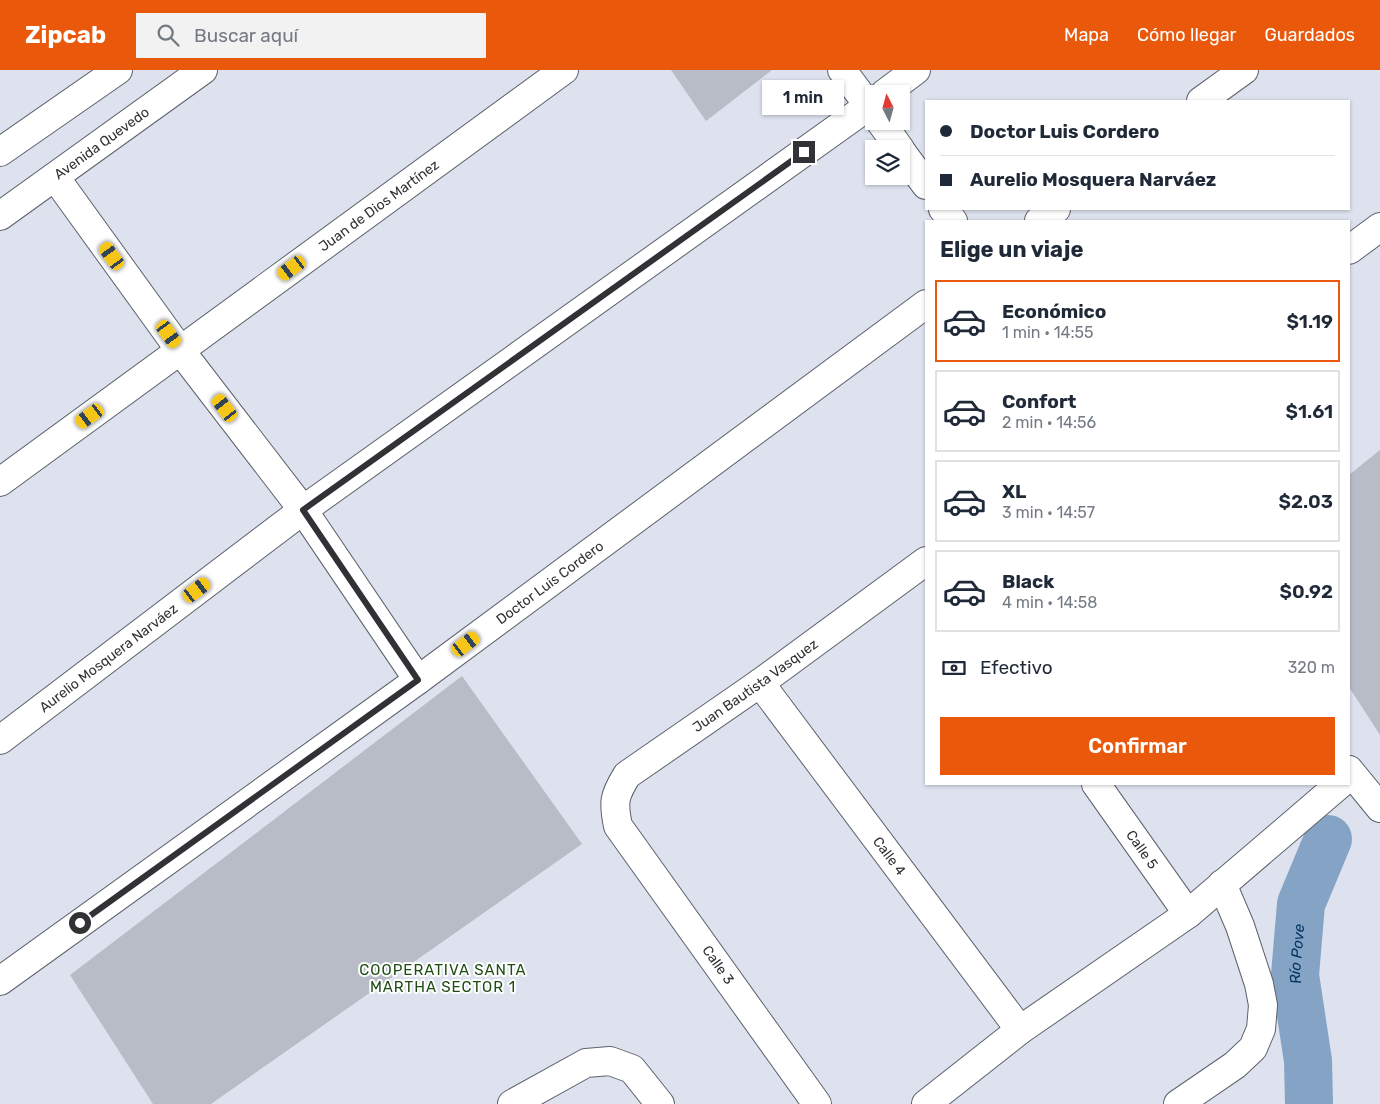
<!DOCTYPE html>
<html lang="es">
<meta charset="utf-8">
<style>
:root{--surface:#fff;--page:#f2f2f3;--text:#1f2937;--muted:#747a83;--line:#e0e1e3;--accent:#ea580c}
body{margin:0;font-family:Rubik,sans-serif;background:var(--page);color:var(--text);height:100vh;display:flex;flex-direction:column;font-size:19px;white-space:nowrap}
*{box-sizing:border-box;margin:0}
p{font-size:16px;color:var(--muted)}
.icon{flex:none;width:28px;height:28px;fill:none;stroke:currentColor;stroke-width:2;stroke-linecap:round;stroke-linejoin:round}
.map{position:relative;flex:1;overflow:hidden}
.drawer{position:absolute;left:925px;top:150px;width:425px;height:565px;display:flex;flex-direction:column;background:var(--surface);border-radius:0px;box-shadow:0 1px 4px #0004}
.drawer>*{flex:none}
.top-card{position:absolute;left:925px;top:30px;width:425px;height:110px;border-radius:0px;box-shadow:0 1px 4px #0004;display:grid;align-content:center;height:110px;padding:0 15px;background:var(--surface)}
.needle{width:32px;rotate:354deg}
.controls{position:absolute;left:865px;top:15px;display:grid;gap:10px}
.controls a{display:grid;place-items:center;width:45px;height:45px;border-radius:0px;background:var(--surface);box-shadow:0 1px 4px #0004;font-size:25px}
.end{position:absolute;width:22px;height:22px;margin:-11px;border:6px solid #303236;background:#fff;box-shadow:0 0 0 2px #fff}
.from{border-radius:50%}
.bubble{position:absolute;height:35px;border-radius:0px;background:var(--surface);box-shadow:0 1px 4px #0004;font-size:16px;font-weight:600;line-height:35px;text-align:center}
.car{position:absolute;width:15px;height:30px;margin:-15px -8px;border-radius:6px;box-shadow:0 0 4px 1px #0007;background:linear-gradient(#f5c518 24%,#345 0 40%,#f5c518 0 76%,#345 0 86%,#f5c518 0)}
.top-card b{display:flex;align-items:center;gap:18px;height:48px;font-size:19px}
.top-card b+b{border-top:1px solid var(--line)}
.top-card i{width:12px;height:12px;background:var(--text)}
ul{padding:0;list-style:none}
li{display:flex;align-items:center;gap:15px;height:82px;margin:0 10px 8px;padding:0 5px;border:2px solid var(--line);border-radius:0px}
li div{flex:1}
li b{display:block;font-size:19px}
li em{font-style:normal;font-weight:600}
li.selected{border-color:var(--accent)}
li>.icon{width:45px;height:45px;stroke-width:1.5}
h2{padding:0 15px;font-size:22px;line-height:60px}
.pay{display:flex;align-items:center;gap:12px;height:55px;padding:0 15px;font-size:19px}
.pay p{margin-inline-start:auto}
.button{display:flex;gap:10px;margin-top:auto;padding:10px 15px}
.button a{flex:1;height:58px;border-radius:0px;background:var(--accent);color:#fff;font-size:20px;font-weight:600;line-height:58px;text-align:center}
header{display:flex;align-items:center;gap:30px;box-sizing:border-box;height:70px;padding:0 25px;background:var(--accent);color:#fff}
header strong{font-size:24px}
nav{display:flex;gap:28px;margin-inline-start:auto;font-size:18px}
.search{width:350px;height:45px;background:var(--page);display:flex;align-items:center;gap:12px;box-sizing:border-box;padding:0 18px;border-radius:0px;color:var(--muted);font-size:19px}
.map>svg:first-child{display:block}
</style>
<header>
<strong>Zipcab</strong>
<div class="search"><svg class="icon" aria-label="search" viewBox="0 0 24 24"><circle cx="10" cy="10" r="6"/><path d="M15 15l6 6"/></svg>Buscar aquí</div>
<nav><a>Mapa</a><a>Cómo llegar</a><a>Guardados</a></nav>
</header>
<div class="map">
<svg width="1380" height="1034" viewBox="0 0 1380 1034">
<rect width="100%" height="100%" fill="#dde2ee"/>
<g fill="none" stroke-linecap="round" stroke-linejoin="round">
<path stroke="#84a3c5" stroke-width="48" id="s1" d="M1309,1034l-1,-43 -13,-86 6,-71 27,-65"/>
</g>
<g fill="#b7bcc7">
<path d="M671,0h101l-66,51z"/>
<path d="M1380,380v285l-31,-48v-212z"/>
<path d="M462,606l120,168 -371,260h-58l-83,-129z"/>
</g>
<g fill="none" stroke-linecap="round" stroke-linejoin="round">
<defs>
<g id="minor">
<path d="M884,24l32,-24"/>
<path d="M1201,31l43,-31"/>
<path d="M55,107l125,173 123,160 115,170"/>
<path d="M1039,151l17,-12"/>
<path d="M1349,180l31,-23"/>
<path id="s2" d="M0,412l564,-412"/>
<path id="s3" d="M760,613l260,347"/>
<path id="s4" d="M0,670l303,-230 571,-408"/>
<path id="s5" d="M1096,714l92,130"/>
<path id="s6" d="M0,911l418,-301 508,-376"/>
<path d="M512,1034l74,-41 24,-2 22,8 28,35"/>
<path id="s7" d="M817,1034l-199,-278c-5,-24 -4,-30 9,-51l133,-92 166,-122"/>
<path d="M926,1034l94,-74 168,-116 152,-130"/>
<path d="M1178,1034l57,-39 18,-17 8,-19 2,-24 -4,-21 -19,-58 -18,-42"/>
</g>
<g id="major">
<path d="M842,0l32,43"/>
<path d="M880,51l20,28"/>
<path d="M901,81l25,34"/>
<path d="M0,82l118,-82"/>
<path d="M943,139l10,12"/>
<path id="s8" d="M0,146l203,-146"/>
<path d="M1349,700l31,38"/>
</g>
</defs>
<use href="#minor" stroke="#5c616b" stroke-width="30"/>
<use href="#major" stroke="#5c616b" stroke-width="30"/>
<use href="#minor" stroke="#fff" stroke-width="28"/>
<use href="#major" stroke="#fff" stroke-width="28"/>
</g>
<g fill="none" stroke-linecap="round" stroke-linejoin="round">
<path stroke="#303236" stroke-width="6" d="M80,853l338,-243 -115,-170 501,-358"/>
</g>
<g text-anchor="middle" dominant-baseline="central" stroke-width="4" stroke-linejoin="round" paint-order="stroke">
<g font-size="14" fill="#303236" stroke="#fff">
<text stroke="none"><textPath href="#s8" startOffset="125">Avenida Quevedo</textPath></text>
<text stroke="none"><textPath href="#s2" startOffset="469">Juan de Dios Martínez</textPath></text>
<text stroke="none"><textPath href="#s6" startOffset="679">Doctor Luis Cordero</textPath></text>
<text stroke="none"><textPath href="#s4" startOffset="136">Aurelio Mosquera Narváez</textPath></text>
<text stroke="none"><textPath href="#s7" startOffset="552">Juan Bautista Vasquez</textPath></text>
<text stroke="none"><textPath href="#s5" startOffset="80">Calle 5</textPath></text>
<text stroke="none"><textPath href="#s3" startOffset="216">Calle 4</textPath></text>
<text transform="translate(718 895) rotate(55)">Calle 3</text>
</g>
<g font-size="15" font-style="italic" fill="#033560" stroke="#fff">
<text stroke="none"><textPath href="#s1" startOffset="151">Río Pove</textPath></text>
</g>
<g font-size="15" letter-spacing="1" fill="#1e4c12" stroke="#fff">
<text x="443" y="900">COOPERATIVA SANTA<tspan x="443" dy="17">MARTHA SECTOR 1</tspan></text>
</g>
</g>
</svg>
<div class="controls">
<a><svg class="needle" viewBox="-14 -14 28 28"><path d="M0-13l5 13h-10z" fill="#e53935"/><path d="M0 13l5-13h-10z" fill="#747a83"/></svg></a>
<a><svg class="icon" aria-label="layers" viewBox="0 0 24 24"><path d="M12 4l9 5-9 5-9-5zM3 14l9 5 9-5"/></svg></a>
</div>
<i class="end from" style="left:80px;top:853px"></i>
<i class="end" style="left:804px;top:82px"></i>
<div class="bubble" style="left:762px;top:10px;width:82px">1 min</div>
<i class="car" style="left:112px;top:186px;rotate:324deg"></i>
<i class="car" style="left:292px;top:198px;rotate:234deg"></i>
<i class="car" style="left:169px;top:264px;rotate:144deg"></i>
<i class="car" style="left:225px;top:338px;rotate:323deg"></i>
<i class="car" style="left:90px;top:346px;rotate:234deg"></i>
<i class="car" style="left:197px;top:520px;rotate:53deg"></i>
<i class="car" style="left:466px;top:574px;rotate:53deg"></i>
<div class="top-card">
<b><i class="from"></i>Doctor Luis Cordero</b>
<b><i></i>Aurelio Mosquera Narváez</b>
</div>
<section class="drawer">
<h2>Elige un viaje</h2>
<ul>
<li class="selected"><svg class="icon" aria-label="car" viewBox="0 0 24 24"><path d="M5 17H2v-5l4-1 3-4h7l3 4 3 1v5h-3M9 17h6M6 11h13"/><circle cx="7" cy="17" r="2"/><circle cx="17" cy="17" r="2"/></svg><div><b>Económico</b><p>1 min · 14:55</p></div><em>$1.19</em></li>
<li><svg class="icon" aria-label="car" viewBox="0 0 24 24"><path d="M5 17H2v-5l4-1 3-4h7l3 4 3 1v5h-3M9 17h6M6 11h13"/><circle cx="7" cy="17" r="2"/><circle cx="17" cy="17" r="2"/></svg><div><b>Confort</b><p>2 min · 14:56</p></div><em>$1.61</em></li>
<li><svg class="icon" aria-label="car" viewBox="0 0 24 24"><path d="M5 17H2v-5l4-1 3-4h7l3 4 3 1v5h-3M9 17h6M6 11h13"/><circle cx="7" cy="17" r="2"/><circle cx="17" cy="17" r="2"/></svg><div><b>XL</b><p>3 min · 14:57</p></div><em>$2.03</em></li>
<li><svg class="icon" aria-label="car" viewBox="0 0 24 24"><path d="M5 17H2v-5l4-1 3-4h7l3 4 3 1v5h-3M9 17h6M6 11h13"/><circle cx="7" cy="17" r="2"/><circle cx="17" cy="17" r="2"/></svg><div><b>Black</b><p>4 min · 14:58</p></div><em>$0.92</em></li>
</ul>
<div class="pay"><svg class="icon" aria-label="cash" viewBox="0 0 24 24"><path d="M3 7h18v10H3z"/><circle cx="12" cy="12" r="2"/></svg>Efectivo<p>320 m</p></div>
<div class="button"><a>Confirmar</a></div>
</section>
</div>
